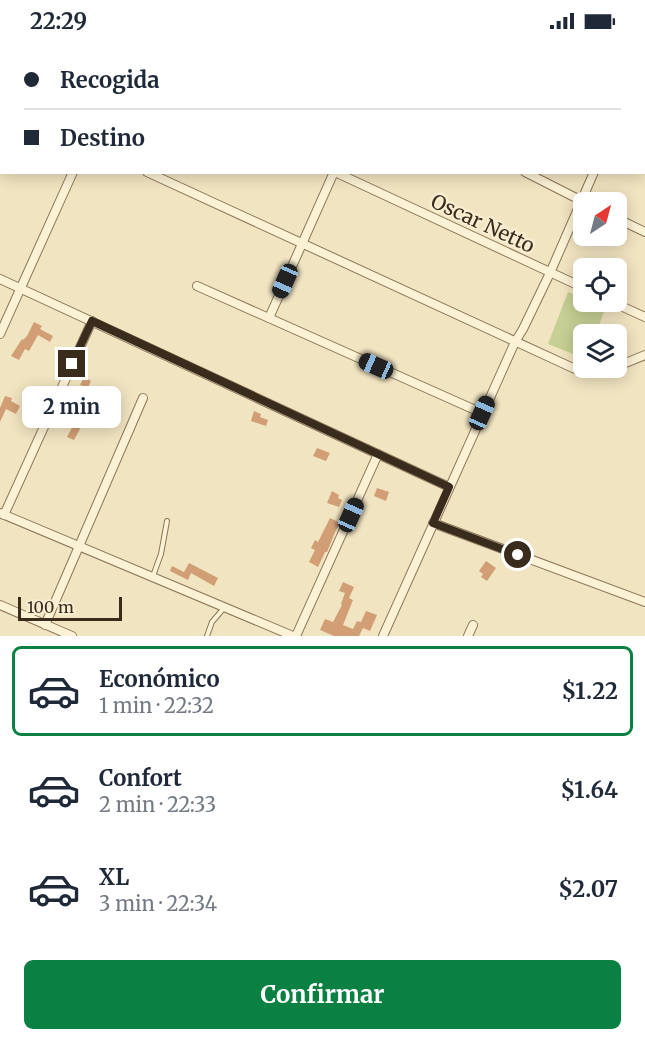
<!DOCTYPE html>
<html lang="es">
<meta charset="utf-8">
<style>
:root{--surface:#fff;--page:#f6f6f7;--text:#1f2937;--muted:#747a83;--line:#e0e1e3;--accent:#0b8043}
body{margin:0;font-family:Merriweather,serif;background:var(--page);color:var(--text);height:100vh;display:flex;flex-direction:column;font-size:22px;white-space:nowrap}
*{box-sizing:border-box;margin:0}
p{font-size:20px;color:var(--muted)}
.icon{flex:none;width:33px;height:33px;fill:none;stroke:currentColor;stroke-width:2;stroke-linecap:round;stroke-linejoin:round}
.map{position:relative;height:594px;overflow:hidden}
.drawer{display:flex;flex-direction:column;background:var(--surface);flex:1}
.drawer>*{flex:none}
.banner{position:absolute;left:0px;top:0px;width:645px;height:132px;box-shadow:0 3px 15px #0003;display:grid;align-content:center;height:132px;padding:0 24px;background:var(--surface)}
.needle{width:39px;rotate:36deg}
.fabs{position:absolute;left:573px;top:150px;display:grid;gap:12px}
.fabs a{display:grid;place-items:center;width:54px;height:54px;border-radius:9px;background:var(--surface);box-shadow:0 3px 15px #0003;font-size:30px}
.scale{position:absolute;left:18px;bottom:15px;width:104px;box-sizing:border-box;padding-left:6px;border:3px solid #3a2c1d;border-top:0;font-size:16px;line-height:21px;white-space:nowrap;color:#3a2c1d;-webkit-text-stroke:4px #f7eed1;paint-order:stroke}
.end{position:absolute;width:27px;height:27px;margin:-14px;border:8px solid #3a2c1d;background:#fff;box-shadow:0 0 0 3px #fff}
.from{border-radius:50%}
.bubble{position:absolute;height:42px;border-radius:9px;background:var(--surface);box-shadow:0 3px 15px #0003;font-size:20px;font-weight:700;line-height:42px;text-align:center}
.car{position:absolute;width:18px;height:36px;margin:-18px -9px;border-radius:8px;box-shadow:0 0 4px 2px #0007;background:linear-gradient(#222 24%,#8ab4d8 0 40%,#222 0 76%,#8ab4d8 0 86%,#222 0)}
.banner b{display:flex;align-items:center;gap:21px;height:57px;font-size:22px}
.banner b+b{border-top:2px solid var(--line)}
.banner i{width:15px;height:15px;background:var(--text)}
ul{padding:10px 0 0;list-style:none}
li{display:flex;align-items:center;gap:18px;height:90px;margin:0 12px 9px;padding:0 12px;border:3px solid transparent;border-radius:9px}
li div{flex:1}
li b{display:block;font-size:22px}
li em{font-style:normal;font-weight:700}
li.selected{border-color:var(--accent)}
li>.icon{width:54px;height:54px;stroke-width:1.5}
.primary-button{display:flex;gap:12px;margin-top:auto;padding:12px 24px}
.primary-button a{flex:1;height:69px;border-radius:9px;background:var(--accent);color:#fff;font-size:24px;font-weight:700;line-height:69px;text-align:center}
.status{display:flex;justify-content:space-between;align-items:center;height:42px;padding:0 30px;background:var(--surface);direction:ltr}
.status svg{height:16px;fill:currentColor}
.map>svg:first-child{display:block}
</style>
<div class="status"><b>22:29</b><svg viewBox="0 0 49 12"><path d="M0 12V9h3v3zM5 12V6h3v6zM10 12V3h3v9zM15 12V0h3v12zM26 1h20v11H26zM47 4h2v5h-2z"/></svg></div>
<div class="map">
<svg width="645" height="594" viewBox="0 0 645 594">
<rect width="100%" height="100%" fill="#f1e4c1"/>
<path fill="#c6cf94" d="M568,250l15,6 1,4h10l12,4 -10,28h-12l-1,24 -35,-14z"/>
<g fill="#d19e75">
<path d="M34,280l8,4 -2,3 13,7 -3,6 -12,-7 -9,16 -4,-2 -6,11 -8,-4 11,-17 1,1 4,-4z"/>
<path d="M84,335l7,4 -7,15 3,1 -3,7 -8,-4 7,-14 -3,-1z"/>
<path d="M5,354l7,2 -1,3 9,5 -4,8 -10,-5 -6,13v-14z"/>
<path d="M254,369l7,3 -1,3 8,3 -2,6 -15,-5z"/>
<path d="M75,380l7,3 -8,15 -7,-3z"/>
<path d="M317,406l13,5 -4,8 -13,-5z"/>
<path d="M377,446l12,4 -3,9 -12,-5z"/>
<path d="M332,449l7,4 -1,3 4,2 -3,7 -12,-4z"/>
<path d="M330,476l10,5 -4,7 -9,22h-2l-7,15 -9,-5 6,-12 -4,-2 4,-8 3,2z"/>
<path d="M486,519l10,7 -9,13 -6,-4 2,-3 -4,-3z"/>
<path d="M189,521l29,15 -4,8 -23,-13 -3,7 -18,-9 2,-5 12,6z"/>
<path d="M343,540l11,5 -5,11 4,2 -10,25 10,4 4,-8 4,1 5,-11 11,4 -7,16 -7,-3 -4,8h-25l-14,-6 5,-11 8,3 9,-17 -1,-1 4,-11 -6,-2z"/>
</g>
<g fill="none" stroke-linecap="round" stroke-linejoin="round">
<defs>
<g id="lane">
<path d="M153,534l8,-22 6,-33"/>
<path d="M207,594l5,-14 12,-14"/>
</g>
<g id="street">
<path d="M55,0l3,2"/>
<path d="M245,0l3,2"/>
<path d="M538,0l3,2"/>
<path d="M131,2l1,-2"/>
<path d="M395,2v-2"/>
<path d="M481,2l1,-2"/>
<path d="M588,2l1,-2"/>
<path d="M644,51l1,1"/>
<path d="M0,62l2,1"/>
<path d="M147,130l426,196c15,6 26,6 42,0"/>
<path d="M335,130l249,116"/>
<path d="M525,130l59,30"/>
<path d="M616,176l29,14"/>
<path d="M0,237l449,208"/>
<path d="M197,244l285,127"/>
<path d="M612,260l33,15"/>
<path d="M269,276l65,-146"/>
<path d="M0,292l73,-162"/>
<path d="M616,325l29,-12"/>
<path d="M0,471l293,123"/>
<path d="M4,473l88,-194"/>
<path d="M433,481l212,79"/>
<path d="M0,563l72,31"/>
<path d="M45,583l98,-227"/>
<path d="M296,594l82,-182"/>
<path d="M383,594l132,-294 8,-13 27,-56 44,-101"/>
<path d="M468,594l5,-11"/>
</g>
</defs>
<use href="#lane" stroke="#8b7557" stroke-width="6"/>
<use href="#street" stroke="#8b7557" stroke-width="10"/>
<use href="#lane" stroke="#fbf1d5" stroke-width="4"/>
<use href="#street" stroke="#fbf1d5" stroke-width="8"/>
</g>
<g fill="none" stroke-linecap="round" stroke-linejoin="round">
<path stroke="#3a2c1d" stroke-width="8" d="M72,322l20,-43 357,166 -16,36 85,32"/>
</g>
<g text-anchor="middle" dominant-baseline="central" stroke-width="5" stroke-linejoin="round" paint-order="stroke">
<g font-size="20" fill="#3a2c1d" stroke="#f7eed1">
<text transform="translate(483 181) rotate(25)">Oscar Netto</text>
</g>
</g>
</svg>
<div class="fabs">
<a><svg class="needle" viewBox="-14 -14 28 28"><path d="M0-13l5 13h-10z" fill="#e53935"/><path d="M0 13l5-13h-10z" fill="#747a83"/></svg></a>
<a><svg class="icon" aria-label="locate" viewBox="0 0 24 24"><circle cx="12" cy="12" r="6"/><path d="M12 2v4M12 18v4M2 12h4M18 12h4"/></svg></a>
<a><svg class="icon" aria-label="layers" viewBox="0 0 24 24"><path d="M12 4l9 5-9 5-9-5zM3 14l9 5 9-5"/></svg></a>
</div>
<div class="scale">100 m</div>
<i class="end from" style="left:518px;top:513px"></i>
<i class="end" style="left:72px;top:322px"></i>
<div class="bubble" style="left:22px;top:344px;width:99px">2 min</div>
<i class="car" style="left:285px;top:239px;rotate:204deg"></i>
<i class="car" style="left:376px;top:324px;rotate:294deg"></i>
<i class="car" style="left:482px;top:371px;rotate:24deg"></i>
<i class="car" style="left:351px;top:473px;rotate:24deg"></i>
<div class="banner">
<b><i class="from"></i>Recogida</b>
<b><i></i>Destino</b>
</div>
</div>
<section class="drawer">
<ul>
<li class="selected"><svg class="icon" aria-label="car" viewBox="0 0 24 24"><path d="M5 17H2v-5l4-1 3-4h7l3 4 3 1v5h-3M9 17h6M6 11h13"/><circle cx="7" cy="17" r="2"/><circle cx="17" cy="17" r="2"/></svg><div><b>Económico</b><p>1 min · 22:32</p></div><em>$1.22</em></li>
<li><svg class="icon" aria-label="car" viewBox="0 0 24 24"><path d="M5 17H2v-5l4-1 3-4h7l3 4 3 1v5h-3M9 17h6M6 11h13"/><circle cx="7" cy="17" r="2"/><circle cx="17" cy="17" r="2"/></svg><div><b>Confort</b><p>2 min · 22:33</p></div><em>$1.64</em></li>
<li><svg class="icon" aria-label="car" viewBox="0 0 24 24"><path d="M5 17H2v-5l4-1 3-4h7l3 4 3 1v5h-3M9 17h6M6 11h13"/><circle cx="7" cy="17" r="2"/><circle cx="17" cy="17" r="2"/></svg><div><b>XL</b><p>3 min · 22:34</p></div><em>$2.07</em></li>
</ul>
<div class="primary-button"><a>Confirmar</a></div>
</section>
